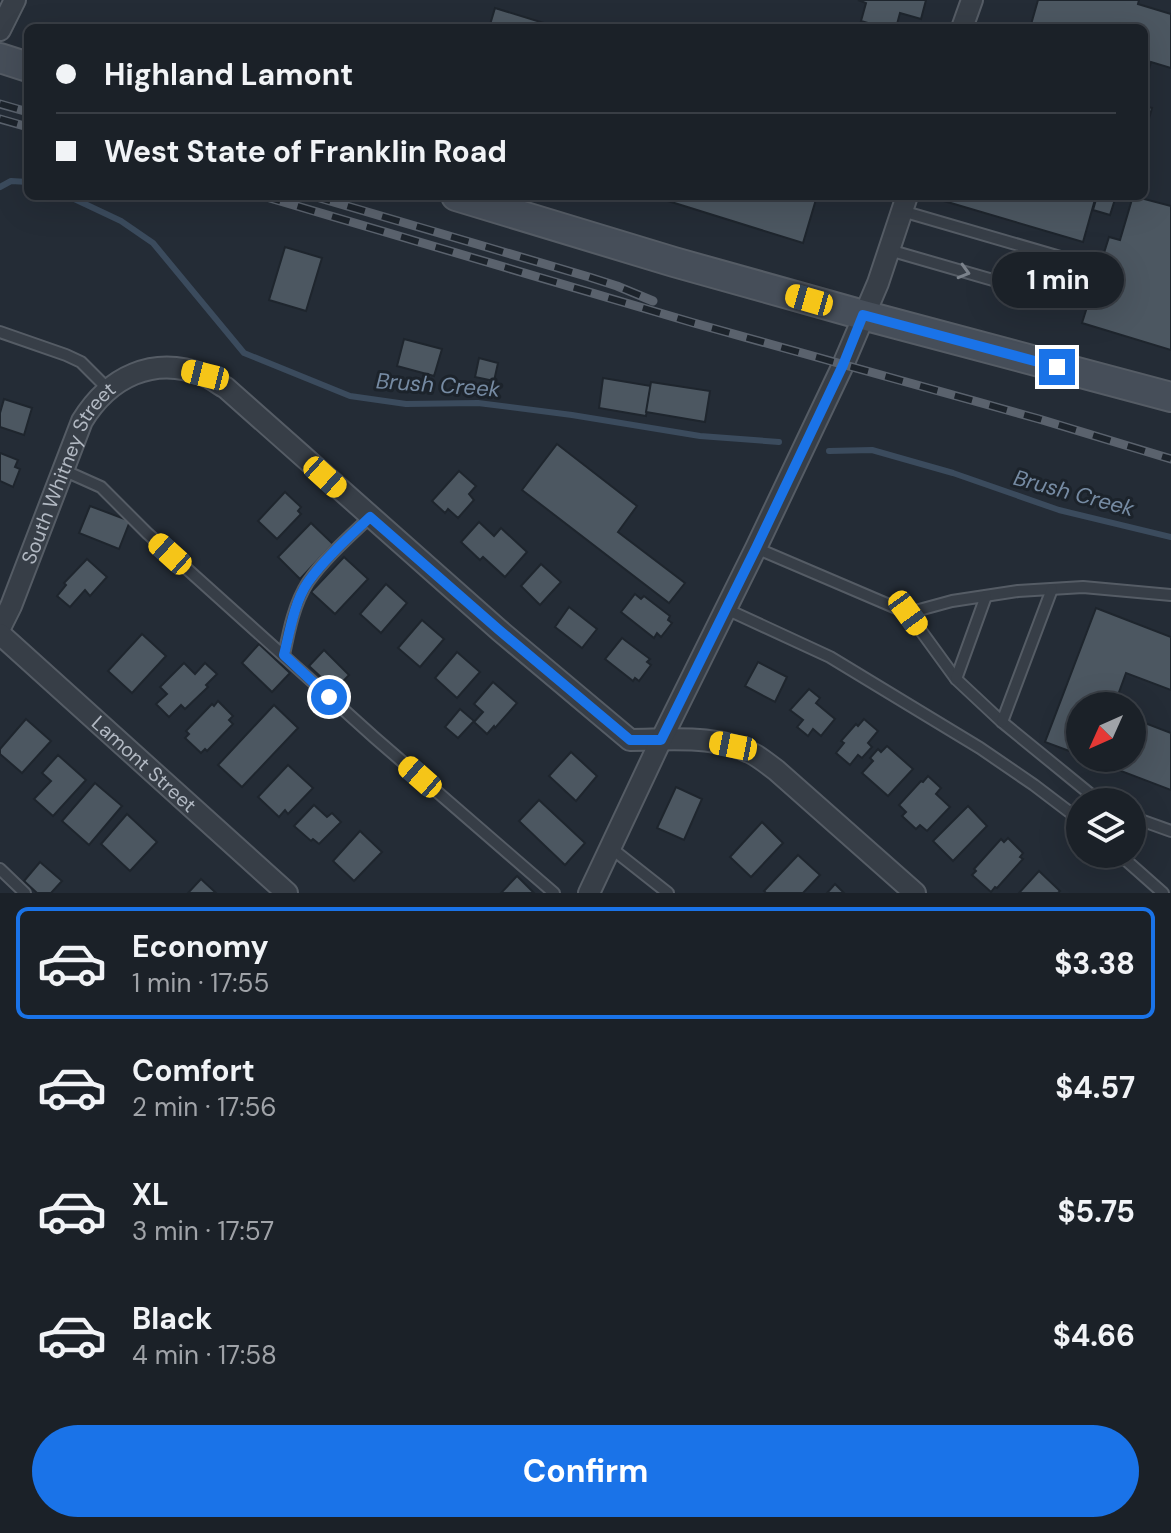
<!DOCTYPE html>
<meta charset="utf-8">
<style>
:root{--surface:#1b2128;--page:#282e34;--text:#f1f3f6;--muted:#a0a3a8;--line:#393e45;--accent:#1a73e8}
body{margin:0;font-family:"DM Sans",sans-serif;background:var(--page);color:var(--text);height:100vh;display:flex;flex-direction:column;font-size:30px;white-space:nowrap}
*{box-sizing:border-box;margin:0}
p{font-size:26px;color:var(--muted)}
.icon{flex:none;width:44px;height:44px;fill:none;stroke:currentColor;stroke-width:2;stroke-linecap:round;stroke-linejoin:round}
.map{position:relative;height:893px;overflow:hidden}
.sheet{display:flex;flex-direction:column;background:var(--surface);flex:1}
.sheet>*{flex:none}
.hud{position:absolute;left:24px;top:24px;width:1124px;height:176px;border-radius:12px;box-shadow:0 8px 32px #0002,0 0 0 2px var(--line);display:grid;align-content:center;height:176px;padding:0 32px;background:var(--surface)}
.needle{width:52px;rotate:225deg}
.buttons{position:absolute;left:1066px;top:692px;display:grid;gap:16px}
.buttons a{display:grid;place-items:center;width:80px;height:80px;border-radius:50%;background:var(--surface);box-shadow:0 8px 32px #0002,0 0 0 2px var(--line);font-size:40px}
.end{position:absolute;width:36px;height:36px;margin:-18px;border:10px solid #1a73e8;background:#fff;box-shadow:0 0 0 4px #fff}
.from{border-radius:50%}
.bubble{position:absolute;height:56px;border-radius:28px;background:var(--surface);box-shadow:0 8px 32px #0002,0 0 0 2px var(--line);font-size:26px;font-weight:700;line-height:56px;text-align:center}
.car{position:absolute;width:24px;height:48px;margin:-24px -12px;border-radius:10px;box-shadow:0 0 6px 2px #0007;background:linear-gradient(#f5c518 24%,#345 0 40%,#f5c518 0 76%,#345 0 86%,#f5c518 0)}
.hud b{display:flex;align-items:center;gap:28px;height:76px;font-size:30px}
.hud b+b{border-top:2px solid var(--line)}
.hud i{width:20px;height:20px;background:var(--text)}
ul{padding:14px 0 0;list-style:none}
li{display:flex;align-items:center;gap:24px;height:112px;margin:0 16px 12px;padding:0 16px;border:4px solid transparent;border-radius:12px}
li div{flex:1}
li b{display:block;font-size:30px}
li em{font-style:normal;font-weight:700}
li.selected{border-color:var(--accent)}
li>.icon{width:72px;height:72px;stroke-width:1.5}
.primary-button{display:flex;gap:16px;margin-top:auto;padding:16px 32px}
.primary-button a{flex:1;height:92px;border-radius:48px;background:var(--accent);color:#fff;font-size:32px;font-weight:700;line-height:92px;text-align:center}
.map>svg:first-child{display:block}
</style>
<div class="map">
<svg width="1171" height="893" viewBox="0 0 1171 893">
<rect width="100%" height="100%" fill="#242c36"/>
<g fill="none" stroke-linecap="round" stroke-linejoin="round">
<g stroke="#3b4b5d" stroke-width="6">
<path d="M0,187l11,-6 17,1"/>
<path d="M68,196l53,25 32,22 91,110 106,43 56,8 72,-1 94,12 128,21 79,6"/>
<path d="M829,451l43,-1 81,23 106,37 112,27"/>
</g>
</g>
<g fill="#4c5761" stroke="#1e252d" stroke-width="2">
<path d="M858,0h68l-5,19 -21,-6 -4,15h-11l-24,-7 5,-18z"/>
<path d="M1038,0h101l-1,4 33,10v54l-20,-6 -7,25v-59h-114z"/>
<path d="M495,8l65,20h-71z"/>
<path d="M1144,106l8,2 -8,28z"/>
<path d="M652,196h165l-14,47z"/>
<path d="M946,196h150l-13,46 -139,-41z"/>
<path d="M1097,196h19l-6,19 -17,-5z"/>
<path d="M1133,196l38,10v144l-89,-27 27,-86 11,3z"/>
<path d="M285,247l37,11 -16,53 -37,-11z"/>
<path d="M404,339l38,10 -8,27 -37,-10z"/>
<path d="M479,358l19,5 -4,18 -19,-4z"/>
<path d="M603,378l48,8 -5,30 -47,-8z"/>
<path d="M651,382l59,9 -5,31 -59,-10z"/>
<path d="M4,399l28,9 -8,27 -24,-8v-14z"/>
<path d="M557,444l80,62 -19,26 67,51 -16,20 -147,-113z"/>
<path d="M0,453l18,7 -3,7 5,2 -7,18 -13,-6z"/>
<path d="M459,471l17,15 -7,8 5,6 -16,18 -10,-9 -3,4 -13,-12z"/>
<path d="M285,492l16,15 -3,4 3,3 -24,25 -19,-18z"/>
<path d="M90,506l40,15 -11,28 -40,-16z"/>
<path d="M479,522l15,14 7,-8 26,24 -22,25 -22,-20 -3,3 -19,-18z"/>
<path d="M311,523l22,21 -33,35 -22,-22z"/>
<path d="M344,557l24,22 -33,35 -24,-22z"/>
<path d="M87,559l20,18 -17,19 -5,-6 -15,17 -13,-11 9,-11 -2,-2z"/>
<path d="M541,564l20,18 -21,23 -19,-19z"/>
<path d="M386,584l21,19 -26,30 -21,-19z"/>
<path d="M635,594l6,5 3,-3 26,20 -2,4 4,3 -11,14 -4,-4 -3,5 -33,-26z"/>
<path d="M569,607l28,22 -15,19 -27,-21z"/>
<path d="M1096,608l75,29v53l-45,-17 -12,33h-34v49l-35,-13z"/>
<path d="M422,620l22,19 -24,28 -22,-19z"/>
<path d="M142,634l24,22 -34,37 -24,-22z"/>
<path d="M622,638l28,21 -3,3 4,3 -12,16 -4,-3 -2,3 -28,-22z"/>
<path d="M259,644l31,29 -18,19 -30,-29z"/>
<path d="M324,650l25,25 -14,15 -26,-24z"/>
<path d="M457,652l23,20 -23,26 -22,-20z"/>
<path d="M758,662l29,15 -12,25 -30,-16z"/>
<path d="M184,663l11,11 10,-11 12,11 -11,11 2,2 -23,22 -4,-4 -12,12 -13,-13 11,-10 -7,-7z"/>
<path d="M493,682l24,21 -22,25 -1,-2 -7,8 -13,-12 9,-10 -9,-8z"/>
<path d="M809,689l11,9 -4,5 19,16 -14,17 -8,-7 -5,7 -11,-9 6,-7 -13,-10z"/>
<path d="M218,701l15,15 -4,4 4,4 -26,27 -2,-2 -4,4 -16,-15 4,-4 -3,-3 26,-27 2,2z"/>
<path d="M274,705l24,23 -56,59 -24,-22z"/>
<path d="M460,709l14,12 -16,17 -13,-11z"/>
<path d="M1132,718l39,15v57l-84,-32h45z"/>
<path d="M26,719l25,22 -29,32 -22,-19v-5z"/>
<path d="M864,719l14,12 -10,12 4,4 -10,11 -4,-3 -8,10 -14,-12 8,-10 -3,-2 15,-17 2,2z"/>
<path d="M887,746l26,23 -25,27 -26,-23 11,-12 -3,-3 8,-9 3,3z"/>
<path d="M571,752l26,24 -21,25 -27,-25z"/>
<path d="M58,755l28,25 -33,36 -19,-17 17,-18 -9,-8z"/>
<path d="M288,765l25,23 -25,26 -3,-4 -6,7 -21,-20z"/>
<path d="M928,776l13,12 -5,6 14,13 -23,24 -7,-6 -4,4 -14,-13 4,-4 -7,-7 22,-24 2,1z"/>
<path d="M95,783l27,23 -33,39 -27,-24z"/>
<path d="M676,787l26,12 -18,41 -27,-12z"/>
<path d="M539,800l46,43 -20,22 -46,-44z"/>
<path d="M314,805l13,12 5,-4 9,9 -22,22 -6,-5 -2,2 -17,-15z"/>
<path d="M968,806l19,20 -34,35 -20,-20z"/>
<path d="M127,814l30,28 -27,29 -29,-27z"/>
<path d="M762,822l21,21 -32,34 -21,-20z"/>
<path d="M360,831l22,21 -28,29 -21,-20z"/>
<path d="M1008,838l15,15 -3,4 3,2 -26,29 -2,-1 -4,5 -19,-17 4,-4 -2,-2 27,-30 3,3z"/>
<path d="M798,855l22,20 -17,18h-37l-2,-2z"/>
<path d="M40,862l22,19 -11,12h-14l-13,-12z"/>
<path d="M1039,871l21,20 -2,2h-39z"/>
<path d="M517,876l17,17h-33z"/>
<path d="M201,879l15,14h-28z"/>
<path d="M835,884l9,9h-17z"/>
</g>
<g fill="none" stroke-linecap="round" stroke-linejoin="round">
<defs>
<g id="service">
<path d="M889,250l173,50 12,-39 -172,-50"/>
<path d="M0,332l66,23 15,7 26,26"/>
<path d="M63,470l38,17 46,46 228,205 179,155"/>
<path d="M756,548l152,65 48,66 46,43 98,80"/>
<path d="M726,609l104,48 150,91 54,37 46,35"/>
<path d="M908,613l44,-12 66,-10 65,-4 88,8"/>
<path d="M284,655c5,-25 10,-51 24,-73 17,-24 41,-45 62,-65"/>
<path d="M956,679l30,-83"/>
<path d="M1002,722l50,-133"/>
<path d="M1132,817l39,14"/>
<path d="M611,848l57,45"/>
<path d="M1119,854l44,39"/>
<path d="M0,869l25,24"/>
</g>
<g id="minor">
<path d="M962,28l10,-28"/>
<path d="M0,30l15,-30"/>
<path id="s1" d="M0,628l11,-22 71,-185c27,-44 71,-66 122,-46 7,3 15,9 22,13l273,242 131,110c40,0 89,-6 125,15 7,4 14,10 21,15l139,123"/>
<path id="s2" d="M0,634l287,259"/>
<path d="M589,893l72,-153 95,-192 87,-183 35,-82 29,-87"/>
</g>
<g id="secondary">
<path d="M0,58l28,9"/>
<path d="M456,196l218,66 189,53 308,82"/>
</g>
</defs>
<use href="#service" stroke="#555c65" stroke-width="14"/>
<use href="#minor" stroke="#555c65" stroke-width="24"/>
<use href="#secondary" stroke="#555c65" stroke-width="32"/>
<use href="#service" stroke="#373e47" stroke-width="10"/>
<use href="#minor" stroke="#373e47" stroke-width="20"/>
<use href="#secondary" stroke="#464e59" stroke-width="28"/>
<defs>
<g id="rail">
<path d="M0,104l28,8"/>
<path d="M0,119l28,8"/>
<path d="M263,196l431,127 345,96 132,40"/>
<path d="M313,196l276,81 28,9 36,15"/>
</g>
</defs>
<use href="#rail" stroke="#5a626d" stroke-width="9"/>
<use href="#rail" stroke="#1c232b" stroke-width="6" stroke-dasharray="18" stroke-linecap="butt"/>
</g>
<defs><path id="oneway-chevron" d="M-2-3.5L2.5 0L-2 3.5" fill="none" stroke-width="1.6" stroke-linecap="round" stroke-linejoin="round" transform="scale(2)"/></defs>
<use stroke="#7b828b" href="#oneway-chevron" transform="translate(964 272) rotate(16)"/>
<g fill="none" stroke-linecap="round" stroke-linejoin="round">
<path stroke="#1a73e8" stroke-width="10" d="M329,697l-45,-42c6,-25 10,-52 24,-73 16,-23 42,-46 62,-65l129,113 131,110h31l95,-192 87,-183 20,-50 194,52"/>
</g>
<g text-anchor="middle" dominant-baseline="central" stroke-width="6" stroke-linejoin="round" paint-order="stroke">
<g font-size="20" fill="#b2b9c3" stroke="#1c232b">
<text stroke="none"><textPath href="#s1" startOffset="170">South Whitney Street</textPath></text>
<text stroke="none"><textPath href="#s2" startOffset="194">Lamont Street</textPath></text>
</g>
<g font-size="22" font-style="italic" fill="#768ba3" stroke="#1c232b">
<text transform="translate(438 385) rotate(4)">Brush Creek</text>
<text transform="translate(1074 493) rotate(15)">Brush Creek</text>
</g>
</g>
</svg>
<div class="buttons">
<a><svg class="needle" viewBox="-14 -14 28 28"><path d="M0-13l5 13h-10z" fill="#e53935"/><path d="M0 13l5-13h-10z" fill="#a0a3a8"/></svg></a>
<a><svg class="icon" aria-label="layers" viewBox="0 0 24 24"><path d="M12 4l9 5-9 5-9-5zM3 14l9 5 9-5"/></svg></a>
</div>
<i class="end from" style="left:329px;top:697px"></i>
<i class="end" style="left:1057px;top:367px"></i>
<div class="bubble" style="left:992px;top:252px;width:132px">1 min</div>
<i class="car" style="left:809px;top:300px;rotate:286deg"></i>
<i class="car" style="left:205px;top:375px;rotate:284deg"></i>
<i class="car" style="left:325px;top:477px;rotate:132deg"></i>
<i class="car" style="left:170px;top:554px;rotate:312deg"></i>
<i class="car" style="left:908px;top:613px;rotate:144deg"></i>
<i class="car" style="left:733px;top:746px;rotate:281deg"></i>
<i class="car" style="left:420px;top:777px;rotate:311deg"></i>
<div class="hud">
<b><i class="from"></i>Highland Lamont</b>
<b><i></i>West State of Franklin Road</b>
</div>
</div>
<section class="sheet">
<ul>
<li class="selected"><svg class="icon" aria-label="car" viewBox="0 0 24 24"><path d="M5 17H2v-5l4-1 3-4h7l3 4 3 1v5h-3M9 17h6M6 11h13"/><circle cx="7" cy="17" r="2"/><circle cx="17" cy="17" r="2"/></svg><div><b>Economy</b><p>1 min · 17:55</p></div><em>$3.38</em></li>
<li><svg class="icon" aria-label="car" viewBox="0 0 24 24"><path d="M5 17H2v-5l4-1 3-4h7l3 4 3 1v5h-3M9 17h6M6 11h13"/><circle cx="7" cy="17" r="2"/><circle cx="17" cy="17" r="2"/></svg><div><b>Comfort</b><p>2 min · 17:56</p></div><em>$4.57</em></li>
<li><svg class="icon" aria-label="car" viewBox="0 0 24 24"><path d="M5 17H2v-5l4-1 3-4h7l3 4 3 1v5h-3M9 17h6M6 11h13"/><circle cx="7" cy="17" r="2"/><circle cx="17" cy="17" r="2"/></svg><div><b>XL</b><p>3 min · 17:57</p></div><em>$5.75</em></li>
<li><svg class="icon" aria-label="car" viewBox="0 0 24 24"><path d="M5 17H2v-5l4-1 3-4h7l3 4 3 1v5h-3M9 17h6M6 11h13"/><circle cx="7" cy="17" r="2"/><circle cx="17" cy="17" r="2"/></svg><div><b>Black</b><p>4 min · 17:58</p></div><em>$4.66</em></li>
</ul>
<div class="primary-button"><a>Confirm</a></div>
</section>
